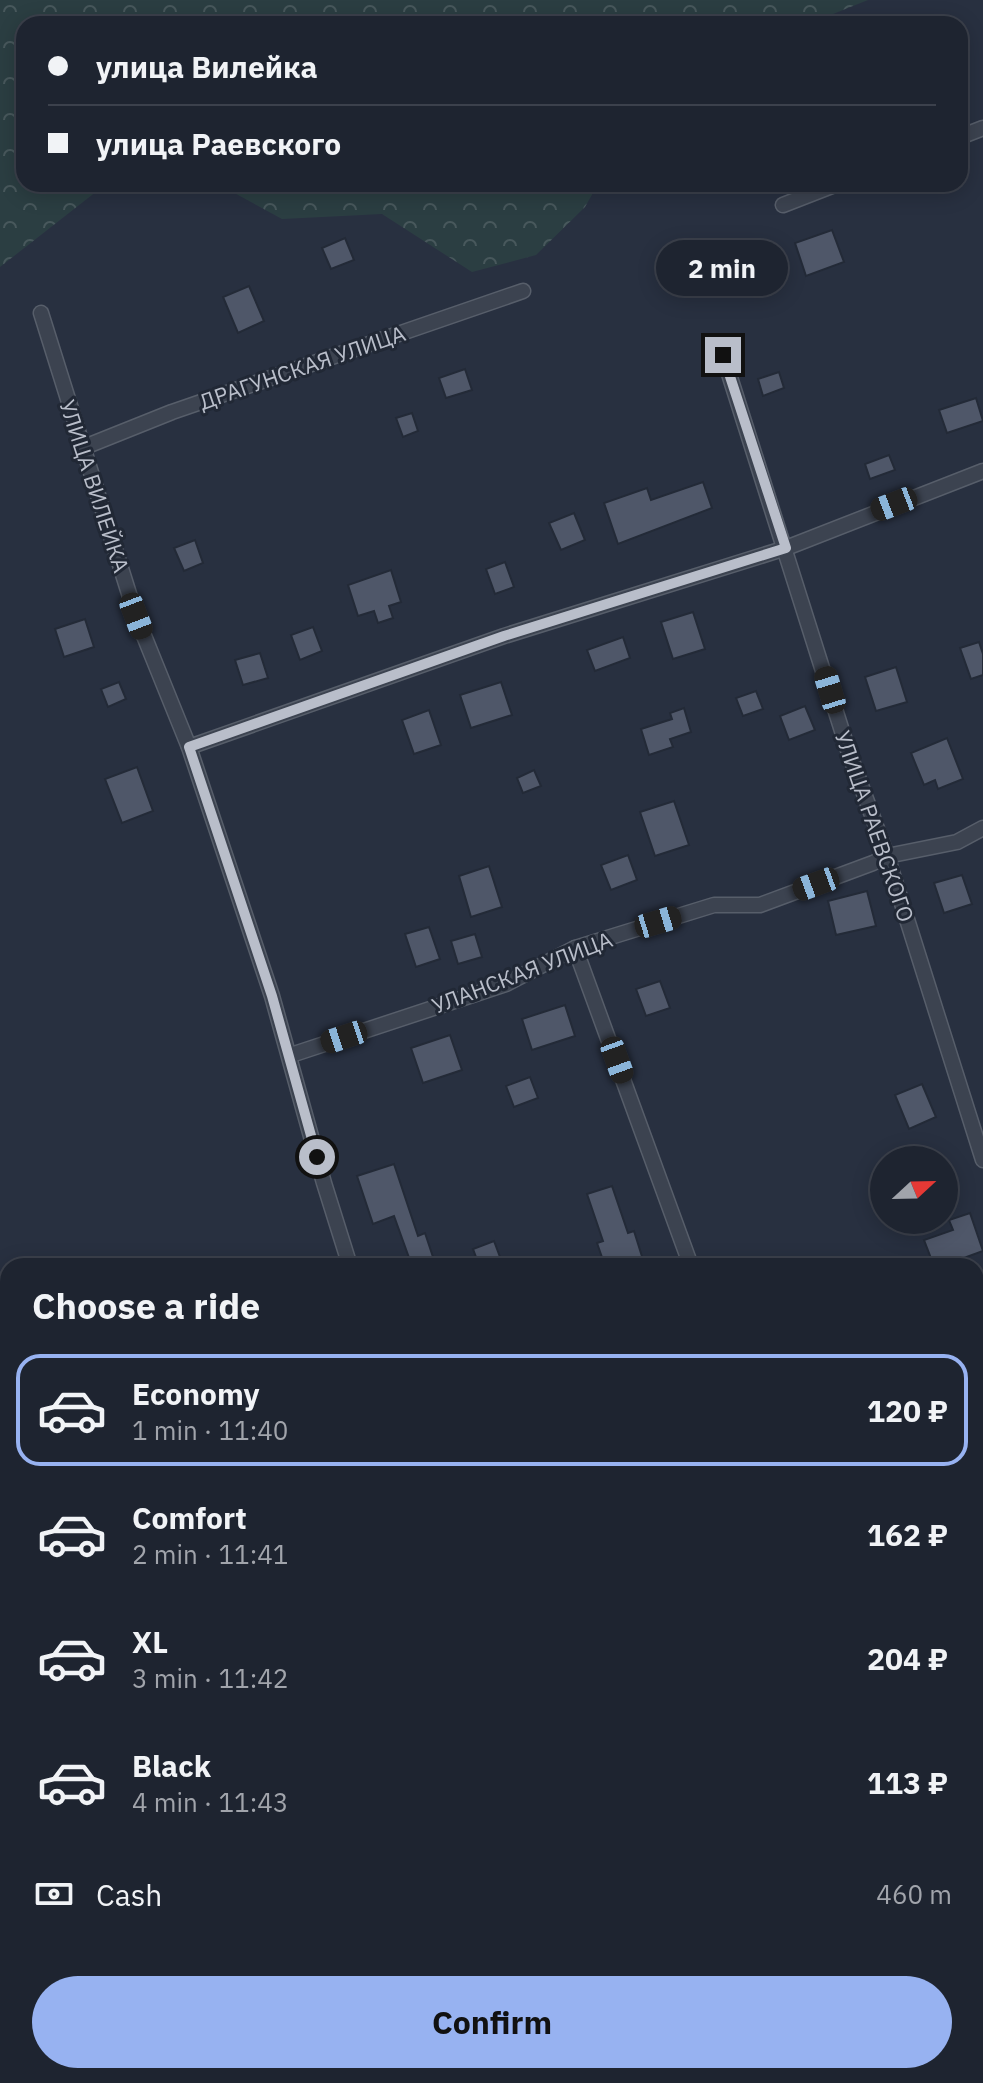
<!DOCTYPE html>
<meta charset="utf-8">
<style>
:root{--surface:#1e2430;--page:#2b303c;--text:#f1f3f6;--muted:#a1a4ab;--line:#3c414c;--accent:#97b2f1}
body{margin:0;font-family:"IBM Plex Sans",sans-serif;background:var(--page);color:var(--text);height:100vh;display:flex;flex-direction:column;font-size:30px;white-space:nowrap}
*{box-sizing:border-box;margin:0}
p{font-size:26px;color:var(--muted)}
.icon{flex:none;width:44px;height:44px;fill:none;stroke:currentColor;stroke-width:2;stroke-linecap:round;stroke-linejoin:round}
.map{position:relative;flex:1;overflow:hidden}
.drawer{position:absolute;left:0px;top:1258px;width:984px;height:826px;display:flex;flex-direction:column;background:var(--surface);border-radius:24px 24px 0 0;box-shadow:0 4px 20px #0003,0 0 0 2px var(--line)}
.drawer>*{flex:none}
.banner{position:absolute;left:16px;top:16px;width:952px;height:176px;border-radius:24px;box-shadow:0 4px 20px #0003,0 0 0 2px var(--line);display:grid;align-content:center;height:176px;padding:0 32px;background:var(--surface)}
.needle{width:52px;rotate:68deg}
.tools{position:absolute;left:870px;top:1146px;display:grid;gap:16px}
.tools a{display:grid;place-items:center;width:88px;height:88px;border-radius:50%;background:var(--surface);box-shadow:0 4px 20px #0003,0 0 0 2px var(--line);font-size:40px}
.end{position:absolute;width:36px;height:36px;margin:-18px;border:10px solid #b9beca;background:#111;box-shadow:0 0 0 4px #111}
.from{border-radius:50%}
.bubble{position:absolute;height:56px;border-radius:28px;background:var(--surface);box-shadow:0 4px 20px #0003,0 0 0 2px var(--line);font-size:26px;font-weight:800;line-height:56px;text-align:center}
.car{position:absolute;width:24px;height:48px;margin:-24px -12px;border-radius:10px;box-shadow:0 0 6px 2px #0007;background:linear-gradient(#222 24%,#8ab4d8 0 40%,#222 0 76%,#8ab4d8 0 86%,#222 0)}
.banner b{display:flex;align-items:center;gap:28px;height:76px;font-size:30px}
.banner b+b{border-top:2px solid var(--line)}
.banner i{width:20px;height:20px;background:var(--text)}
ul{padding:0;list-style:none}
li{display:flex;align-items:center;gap:24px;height:112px;margin:0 16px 12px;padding:0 16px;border:4px solid transparent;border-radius:24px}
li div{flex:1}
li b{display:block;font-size:30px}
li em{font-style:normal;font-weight:800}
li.on{border-color:var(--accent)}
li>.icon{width:72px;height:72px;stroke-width:1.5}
h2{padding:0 32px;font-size:36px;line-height:96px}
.pay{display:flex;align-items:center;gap:20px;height:88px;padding:0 32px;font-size:30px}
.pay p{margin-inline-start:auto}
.primary-button{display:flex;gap:16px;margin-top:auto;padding:16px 32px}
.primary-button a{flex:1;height:92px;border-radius:48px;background:var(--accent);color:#111;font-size:32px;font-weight:800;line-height:92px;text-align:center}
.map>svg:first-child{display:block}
</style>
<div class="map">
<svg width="983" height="2083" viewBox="0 0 983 2083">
<defs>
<pattern id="forest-crowns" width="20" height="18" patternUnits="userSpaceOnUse" patternTransform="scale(2)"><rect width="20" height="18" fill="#2b3e42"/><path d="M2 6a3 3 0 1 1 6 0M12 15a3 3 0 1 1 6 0" fill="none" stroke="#48585c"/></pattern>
</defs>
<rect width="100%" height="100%" fill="#283040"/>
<g fill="url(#forest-crowns)">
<path d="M0,0h868l-60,24h-784v160h82l-106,83z"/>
<path d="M218,184h380l-13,23 -49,48 -64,17 -90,-58 -100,5z"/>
<path d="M0,1637l8,20v55l-8,2z"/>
<path d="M8,1731v194l-8,-24v-168z"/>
<path d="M78,2076h84l2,7h-82z"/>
</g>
<g fill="#4f5769" stroke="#232a37" stroke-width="2">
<path d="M832,230l12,32 -38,14 -11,-33z"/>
<path d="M345,238l9,22 -23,9 -9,-21z"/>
<path d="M249,286l15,35 -26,12 -15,-36z"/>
<path d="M465,369l7,21 -26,8 -7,-20z"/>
<path d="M779,372l5,16 -21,8 -5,-17z"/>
<path d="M976,398l7,23 -36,12 -8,-23z"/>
<path d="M412,413l6,18 -15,6 -7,-19z"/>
<path d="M889,455l6,15 -25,9 -5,-15z"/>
<path d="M703,482l9,26 -94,36 -14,-41 43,-15 4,12z"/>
<path d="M574,513l11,27 -24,10 -12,-27z"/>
<path d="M195,540l8,23 -19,8 -10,-23z"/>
<path d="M505,562l9,25 -19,7 -9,-25z"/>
<path d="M391,570l10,32 -12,4 4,12 -15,5 -4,-12 -16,5 -10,-31z"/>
<path d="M693,612l12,37 -32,10 -12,-37z"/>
<path d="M85,619l9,28 -30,10 -9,-28z"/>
<path d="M313,627l9,24 -22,9 -9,-25z"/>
<path d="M623,637l7,21 -35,13 -8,-21z"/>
<path d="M979,642l4,12v21l-12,4 -11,-31z"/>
<path d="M260,653l8,25 -25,7 -8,-25z"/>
<path d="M896,667l11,35 -31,9 -11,-34z"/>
<path d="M119,682l7,17 -18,8 -7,-18z"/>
<path d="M501,682l11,33 -41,13 -11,-33z"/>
<path d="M756,691l7,18 -20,7 -7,-18z"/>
<path d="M805,706l10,24 -26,10 -9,-24z"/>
<path d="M684,708l7,24 -21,7 3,8 -24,8 -8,-26 31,-10 -2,-6z"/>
<path d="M429,710l12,35 -27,9 -12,-34z"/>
<path d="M947,738l16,41 -25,10 -3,-9 -11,5 -13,-32z"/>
<path d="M137,767l16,44 -31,12 -17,-44z"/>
<path d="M534,770l7,16 -18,7 -6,-15z"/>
<path d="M674,801l15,44 -34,11 -15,-44z"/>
<path d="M628,855l9,25 -26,10 -10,-25z"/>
<path d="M489,866l13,41 -31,10 -12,-41z"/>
<path d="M962,875l10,29 -28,9 -10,-30z"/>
<path d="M867,891l9,35 -40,9 -8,-34z"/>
<path d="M429,927l11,32 -24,8 -11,-33z"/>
<path d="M475,934l7,23 -24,7 -7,-23z"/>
<path d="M660,981l10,27 -24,8 -10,-27z"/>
<path d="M565,1005l10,31 -43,14 -10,-31z"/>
<path d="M450,1035l12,35 -39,13 -12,-35z"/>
<path d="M530,1077l8,21 -24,9 -8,-21z"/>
<path d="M922,1084l14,33 -27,12 -14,-34z"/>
<path d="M394,1164l24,72 7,-3 11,33h-24l-18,-50 -21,8 -16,-48z"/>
<path d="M612,1186l16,47 6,-2 11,35h-40l-8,-23 6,-2 -16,-47z"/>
<path d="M970,1213l13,38 -41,15h-8l-10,-26 29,-10 -4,-10z"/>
<path d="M494,1241l6,16 -21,8 -6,-16z"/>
</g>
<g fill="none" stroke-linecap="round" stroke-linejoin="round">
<defs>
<g id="street">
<path d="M960,137l23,-9"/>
<path d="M783,205l54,-21"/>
<path d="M41,313l95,303 53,131 83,249 52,187 26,83"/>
<path d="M723,355l125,395 39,106 96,304"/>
<path d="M82,448l90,-36 351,-121"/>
<path d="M189,747l315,-111 282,-88 197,-77"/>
<path d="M575,948l116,318"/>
<path d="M291,1055l215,-71 69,-36 139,-43h46l113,-42 14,-7 70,-14 26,-14"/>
<path d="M0,1471l8,24"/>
<path d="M0,1725l8,-2"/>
</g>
<g id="secondary">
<path d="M976,1491l7,-6"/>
<path d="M282,2083l8,-7"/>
</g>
<g id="primary">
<path d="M0,2010l8,20"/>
<path d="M27,2076l3,7"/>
</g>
</defs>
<use href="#street" stroke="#575e6a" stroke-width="17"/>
<use href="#secondary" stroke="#575e6a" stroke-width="23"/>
<use href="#primary" stroke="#464c59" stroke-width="25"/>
<path stroke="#4a5b60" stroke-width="3" stroke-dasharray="6 6" stroke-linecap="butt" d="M976,1724l7,3"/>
<use href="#street" stroke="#3c4350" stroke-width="14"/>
<use href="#secondary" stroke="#4a5263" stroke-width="20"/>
<use href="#primary" stroke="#5a6270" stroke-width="22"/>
</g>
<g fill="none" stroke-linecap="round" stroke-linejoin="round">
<path stroke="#b9beca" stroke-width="10" d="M317,1157l-45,-161 -83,-249 315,-111 282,-88 -63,-193"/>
</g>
<g text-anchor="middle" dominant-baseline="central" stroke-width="6" stroke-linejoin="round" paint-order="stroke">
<g font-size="22" fill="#b9beca" stroke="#212835">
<text transform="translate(302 367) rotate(-19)">ДРАГУНСКАЯ УЛИЦА</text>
<text transform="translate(95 486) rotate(72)">УЛИЦА ВИЛЕЙКА</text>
<text transform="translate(875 826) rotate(71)">УЛИЦА РАЕВСКОГО</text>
<text transform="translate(522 972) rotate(-21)">УЛАНСКАЯ УЛИЦА</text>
</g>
</g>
</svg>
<div class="tools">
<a><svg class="needle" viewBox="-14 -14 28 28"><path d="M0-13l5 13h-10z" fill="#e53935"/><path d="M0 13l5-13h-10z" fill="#a1a4ab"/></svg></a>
</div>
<i class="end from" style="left:317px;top:1157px"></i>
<i class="end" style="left:723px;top:355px"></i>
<div class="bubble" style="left:656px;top:240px;width:132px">2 min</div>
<i class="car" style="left:894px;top:504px;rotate:249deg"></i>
<i class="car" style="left:136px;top:616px;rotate:159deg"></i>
<i class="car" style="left:830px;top:690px;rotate:343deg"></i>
<i class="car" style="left:816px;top:884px;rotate:250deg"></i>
<i class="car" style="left:658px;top:922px;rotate:73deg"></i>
<i class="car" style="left:344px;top:1037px;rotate:252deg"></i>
<i class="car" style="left:617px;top:1060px;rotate:160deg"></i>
<div class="banner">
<b><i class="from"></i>улица Вилейка</b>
<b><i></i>улица Раевского</b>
</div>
<section class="drawer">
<h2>Choose a ride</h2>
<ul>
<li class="on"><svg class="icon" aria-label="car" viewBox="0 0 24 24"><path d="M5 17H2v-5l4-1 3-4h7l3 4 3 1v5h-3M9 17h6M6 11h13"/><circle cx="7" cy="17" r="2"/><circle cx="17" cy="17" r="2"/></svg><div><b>Economy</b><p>1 min · 11:40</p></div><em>120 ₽</em></li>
<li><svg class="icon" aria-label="car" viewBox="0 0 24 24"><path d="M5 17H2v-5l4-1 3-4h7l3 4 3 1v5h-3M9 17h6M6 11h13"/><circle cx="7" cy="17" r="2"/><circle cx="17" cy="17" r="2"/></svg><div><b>Comfort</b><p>2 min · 11:41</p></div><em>162 ₽</em></li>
<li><svg class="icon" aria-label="car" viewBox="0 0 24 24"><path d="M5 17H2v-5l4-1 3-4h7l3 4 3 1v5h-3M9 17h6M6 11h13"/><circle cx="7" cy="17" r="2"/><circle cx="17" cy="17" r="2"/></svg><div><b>XL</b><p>3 min · 11:42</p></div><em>204 ₽</em></li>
<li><svg class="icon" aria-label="car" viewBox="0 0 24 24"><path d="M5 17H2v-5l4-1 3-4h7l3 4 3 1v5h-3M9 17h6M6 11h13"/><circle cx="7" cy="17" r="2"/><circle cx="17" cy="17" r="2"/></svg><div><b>Black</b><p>4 min · 11:43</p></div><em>113 ₽</em></li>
</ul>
<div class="pay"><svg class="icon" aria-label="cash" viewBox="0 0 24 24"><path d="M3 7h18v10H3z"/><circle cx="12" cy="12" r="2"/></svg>Cash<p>460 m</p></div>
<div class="primary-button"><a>Confirm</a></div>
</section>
</div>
